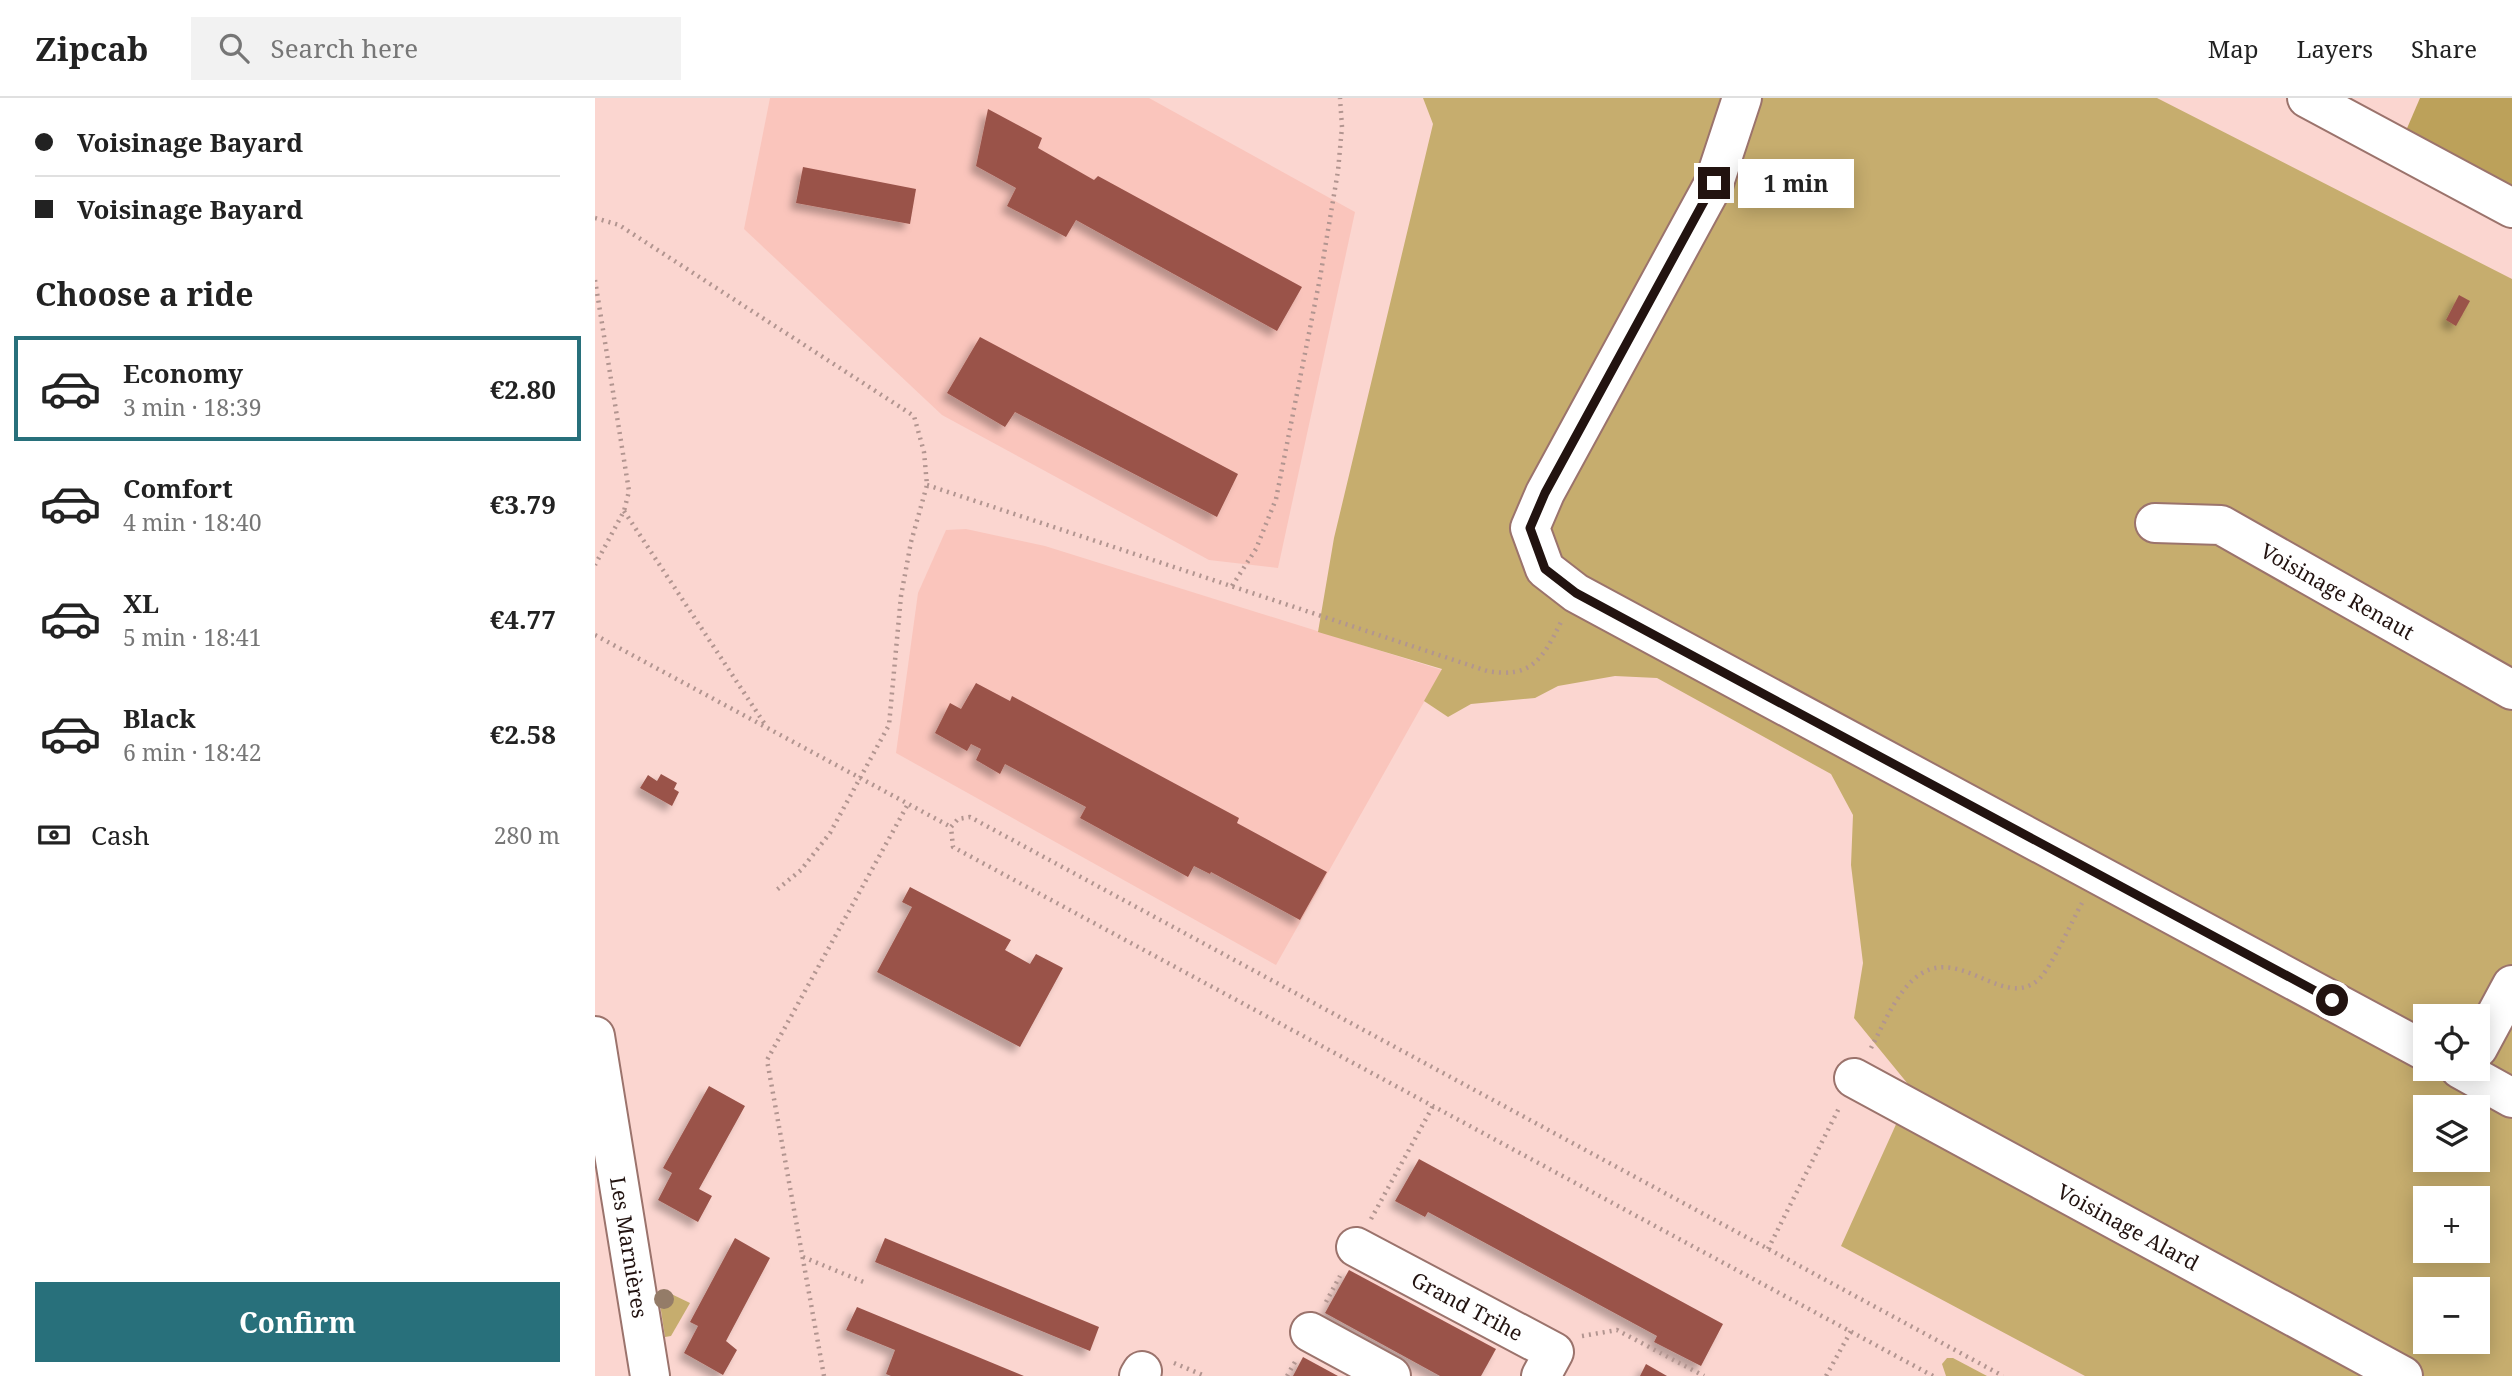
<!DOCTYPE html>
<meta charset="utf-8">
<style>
:root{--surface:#fff;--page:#f2f2f2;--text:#222;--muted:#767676;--line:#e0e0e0;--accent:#28707b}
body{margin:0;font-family:"Noto Serif",serif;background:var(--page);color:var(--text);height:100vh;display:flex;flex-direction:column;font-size:26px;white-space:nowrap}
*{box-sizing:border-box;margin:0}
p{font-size:23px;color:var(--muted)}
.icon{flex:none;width:38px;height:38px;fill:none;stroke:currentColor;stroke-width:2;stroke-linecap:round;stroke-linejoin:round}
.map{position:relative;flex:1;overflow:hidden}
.side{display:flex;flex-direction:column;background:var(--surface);width:595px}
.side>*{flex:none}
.hud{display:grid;align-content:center;height:154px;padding:0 35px;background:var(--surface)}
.controls{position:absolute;left:1818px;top:906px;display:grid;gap:14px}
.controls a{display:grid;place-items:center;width:77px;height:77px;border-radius:0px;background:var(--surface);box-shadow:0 4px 18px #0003;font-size:35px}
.end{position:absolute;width:32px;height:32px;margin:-16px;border:9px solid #221310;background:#fff;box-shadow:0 0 0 4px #fff}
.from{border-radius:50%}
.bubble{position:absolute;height:49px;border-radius:0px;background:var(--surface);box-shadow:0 4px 18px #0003;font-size:23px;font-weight:700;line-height:49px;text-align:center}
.hud b{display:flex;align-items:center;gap:24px;height:66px;font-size:26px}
.hud b+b{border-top:2px solid var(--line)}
.hud i{width:18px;height:18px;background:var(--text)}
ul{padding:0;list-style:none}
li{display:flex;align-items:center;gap:21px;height:105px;margin:0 14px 10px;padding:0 21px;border:4px solid transparent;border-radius:0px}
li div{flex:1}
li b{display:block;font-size:26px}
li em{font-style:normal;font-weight:700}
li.on{border-color:var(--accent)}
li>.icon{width:63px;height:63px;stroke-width:1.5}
h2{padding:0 35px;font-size:32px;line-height:84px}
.pay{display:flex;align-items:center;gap:18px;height:77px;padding:0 35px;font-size:26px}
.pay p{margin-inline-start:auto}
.primary-button{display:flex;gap:14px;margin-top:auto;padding:14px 35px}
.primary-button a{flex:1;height:80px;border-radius:0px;background:var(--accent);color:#fff;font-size:28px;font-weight:700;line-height:80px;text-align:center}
header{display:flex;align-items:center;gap:42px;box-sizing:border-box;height:98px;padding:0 35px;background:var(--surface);border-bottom:2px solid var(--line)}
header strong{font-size:33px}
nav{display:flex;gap:38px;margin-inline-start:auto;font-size:24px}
.search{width:490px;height:63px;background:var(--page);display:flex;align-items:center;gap:18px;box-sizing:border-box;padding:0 24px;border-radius:0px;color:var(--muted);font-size:26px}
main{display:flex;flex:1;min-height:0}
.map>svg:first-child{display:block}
</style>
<header>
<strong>Zipcab</strong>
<div class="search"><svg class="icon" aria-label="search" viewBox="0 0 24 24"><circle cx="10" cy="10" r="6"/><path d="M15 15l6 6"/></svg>Search here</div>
<nav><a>Map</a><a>Layers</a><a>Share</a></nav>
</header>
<main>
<section class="side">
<div class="hud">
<b><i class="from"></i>Voisinage Bayard</b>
<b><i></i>Voisinage Bayard</b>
</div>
<h2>Choose a ride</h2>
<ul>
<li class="on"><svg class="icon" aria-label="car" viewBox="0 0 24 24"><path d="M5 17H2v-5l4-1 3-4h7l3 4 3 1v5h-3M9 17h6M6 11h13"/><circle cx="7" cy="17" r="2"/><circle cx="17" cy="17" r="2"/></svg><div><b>Economy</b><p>3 min · 18:39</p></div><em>€2.80</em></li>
<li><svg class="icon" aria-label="car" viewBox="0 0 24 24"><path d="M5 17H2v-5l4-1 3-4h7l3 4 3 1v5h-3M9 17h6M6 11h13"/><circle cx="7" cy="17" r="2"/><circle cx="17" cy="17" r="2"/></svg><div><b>Comfort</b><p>4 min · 18:40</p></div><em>€3.79</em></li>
<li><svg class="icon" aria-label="car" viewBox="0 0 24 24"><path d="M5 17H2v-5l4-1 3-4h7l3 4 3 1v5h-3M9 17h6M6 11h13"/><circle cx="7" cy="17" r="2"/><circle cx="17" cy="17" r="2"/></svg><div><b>XL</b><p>5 min · 18:41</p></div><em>€4.77</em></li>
<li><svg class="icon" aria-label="car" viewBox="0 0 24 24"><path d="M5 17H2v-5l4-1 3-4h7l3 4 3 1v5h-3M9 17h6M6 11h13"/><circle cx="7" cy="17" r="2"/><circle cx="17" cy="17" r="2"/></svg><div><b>Black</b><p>6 min · 18:42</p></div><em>€2.58</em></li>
</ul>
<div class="pay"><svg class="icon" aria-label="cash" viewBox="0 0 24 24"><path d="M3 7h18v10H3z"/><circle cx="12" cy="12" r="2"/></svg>Cash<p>280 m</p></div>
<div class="primary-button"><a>Confirm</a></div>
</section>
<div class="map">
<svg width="1917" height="1278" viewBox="0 0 1917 1278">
<defs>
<filter id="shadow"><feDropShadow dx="-6" dy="6" stdDeviation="3.5" flood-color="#0004"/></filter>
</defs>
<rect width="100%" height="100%" fill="#fbd6d0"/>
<g fill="#fac5bc">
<path d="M175,0h379l206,114 -77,356 -69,-8 -267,-145 -198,-186z"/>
<path d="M371,431l79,17 397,124 -166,295 -380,-212 22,-160 28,-63z"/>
</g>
<g fill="#c6ad6e" fill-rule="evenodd">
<path d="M828,0h734l355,181v1097h-427l-244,-130 71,-157 -58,-71 9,-55 -12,-98 2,-50 -22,-41 -174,-96 -42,-2 -57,10 -23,12 -64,6 -23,13 -24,-16 18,-32 -124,-37 16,-94 99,-414zM1830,919h53v52h-53zM1830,1010h53v52h-53zM1830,1101h53v52h-53zM1830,1192h53v52h-53z"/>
<path d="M68,1192l27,13 -19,33 -6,1 -7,-46z"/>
<path d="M1358,1260l34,18h-41l-4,-12 5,-6z"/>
</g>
<path fill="#bca15a" d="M1825,0h92v91l-107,-56z"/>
<g fill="#9a534a" filter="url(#shadow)">
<path d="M393,11l54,29 -4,10 56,32 4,-4 204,111 -25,44 -201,-111 -10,17 -59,-31 9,-18 -40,-22z"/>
<path d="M208,69l113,22 -6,35 -114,-21z"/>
<path d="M1864,197l11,6 -14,25 -10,-6z"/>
<path d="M385,239l258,137 -21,43 -202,-105 -10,15 -58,-34z"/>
<path d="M381,585l34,18 2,-5 227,122 -2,5 90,49 -27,48 -89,-48 -1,2 -16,-8 -6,11 -108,-59 6,-11 -81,-43 -5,10 -24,-14 5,-11 -10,-5 -4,7 -32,-18 15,-30 11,6z"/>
<path d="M66,676l16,9 -3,6 5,3 -7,14 -32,-18 8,-13 9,6z"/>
<path d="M315,789l101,53 -6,10 25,14 6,-10 27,14 -43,79 -143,-75 35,-65 -10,-5z"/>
<path d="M114,988l36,20 -46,83 13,7 -14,26 -40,-22 14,-27 -9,-5z"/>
<path d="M824,1061l304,165 -22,42 -47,-24 3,-6 -229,-124 -3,5 -30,-16z"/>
<path d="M140,1140l35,20 -44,83 11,9 -14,25 -39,-22 14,-27 -8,-4z"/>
<path d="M290,1140l214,89 -9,24 -215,-89z"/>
<path d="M754,1172l147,79 -15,27h-41l-115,-63z"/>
<path d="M262,1209l167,69h-133l-5,-2 9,-24 -49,-20z"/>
<path d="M708,1259l35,19h-45z"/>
<path d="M1051,1266l21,12h-27z"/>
</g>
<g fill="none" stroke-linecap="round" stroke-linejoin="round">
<defs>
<g id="minor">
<path d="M1147,0l-28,85 -169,310 -15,35 15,41 31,24 849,458"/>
<path d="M1712,0l205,110"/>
<path id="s1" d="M1560,425l66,2 291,165"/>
<path id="s2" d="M0,938l55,340"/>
<path d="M1883,950l34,-63"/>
<path d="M1865,971l52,29"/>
<path id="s3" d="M1259,980l549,298"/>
<path id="s4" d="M761,1149l198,105 -13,24"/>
<path d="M715,1234l81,44"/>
<path d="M544,1278l3,-5"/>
</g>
</defs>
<use href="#minor" stroke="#9b736c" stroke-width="42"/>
<g stroke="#b29590" stroke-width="4.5" stroke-dasharray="2 5" stroke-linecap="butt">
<path d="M0,120l24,7 295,191 10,36 3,33 -16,57 -10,54 -12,129 -59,108 -29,37 -27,22"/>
<path d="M0,182l34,211 -5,20 -29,54"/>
<path d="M332,387l560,186c45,8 56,-13 74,-49"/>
<path d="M29,413l142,215"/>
<path d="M637,488l24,-37 20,-50 44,-221 18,-107 4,-44 -2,-29"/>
<path d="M0,537l356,192"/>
<path d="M1276,950c10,-19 19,-40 32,-57 48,-64 98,26 137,-13 13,-14 32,-57 42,-75"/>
<path d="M776,1121l62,-113"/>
<path d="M1173,1151l71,-141"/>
<path d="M208,1159l63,26"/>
<path d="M731,1204l14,-26"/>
<path d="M987,1238l35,-6 87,46"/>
<path d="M579,1265l31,13"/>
<path d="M229,1278l-57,-316 141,-256"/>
<path d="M692,1278l8,-14"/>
<path d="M1231,1278l25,-45"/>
<path d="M1338,1278l-980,-529 -2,-20 7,-8 12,-2 1033,559"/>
</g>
<use href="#minor" stroke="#fff" stroke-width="38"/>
</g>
<circle fill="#947c68" cx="69" cy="1201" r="10"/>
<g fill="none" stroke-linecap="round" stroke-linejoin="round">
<path stroke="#221310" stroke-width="9" d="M1119,85l-169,310 -15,35 15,41 31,24 756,407"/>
</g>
<g text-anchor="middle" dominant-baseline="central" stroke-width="6" stroke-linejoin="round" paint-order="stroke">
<g font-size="21" fill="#221310" stroke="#fbd6d0">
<text stroke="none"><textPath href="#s1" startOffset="200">Voisinage Renaut</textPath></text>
<text stroke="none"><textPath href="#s3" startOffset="312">Voisinage Alard</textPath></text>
<text stroke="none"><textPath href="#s2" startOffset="214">Les Marnières</textPath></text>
<text stroke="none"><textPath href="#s4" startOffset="126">Grand Trihe</textPath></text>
</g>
</g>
</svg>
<div class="controls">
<a><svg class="icon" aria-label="locate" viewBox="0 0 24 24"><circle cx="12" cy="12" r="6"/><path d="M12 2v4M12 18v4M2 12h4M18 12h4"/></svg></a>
<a><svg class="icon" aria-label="layers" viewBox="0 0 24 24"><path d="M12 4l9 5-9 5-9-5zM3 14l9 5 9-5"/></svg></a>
<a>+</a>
<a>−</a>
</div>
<i class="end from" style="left:1737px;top:902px"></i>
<i class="end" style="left:1119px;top:85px"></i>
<div class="bubble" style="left:1143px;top:61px;width:116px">1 min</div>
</div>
</main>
